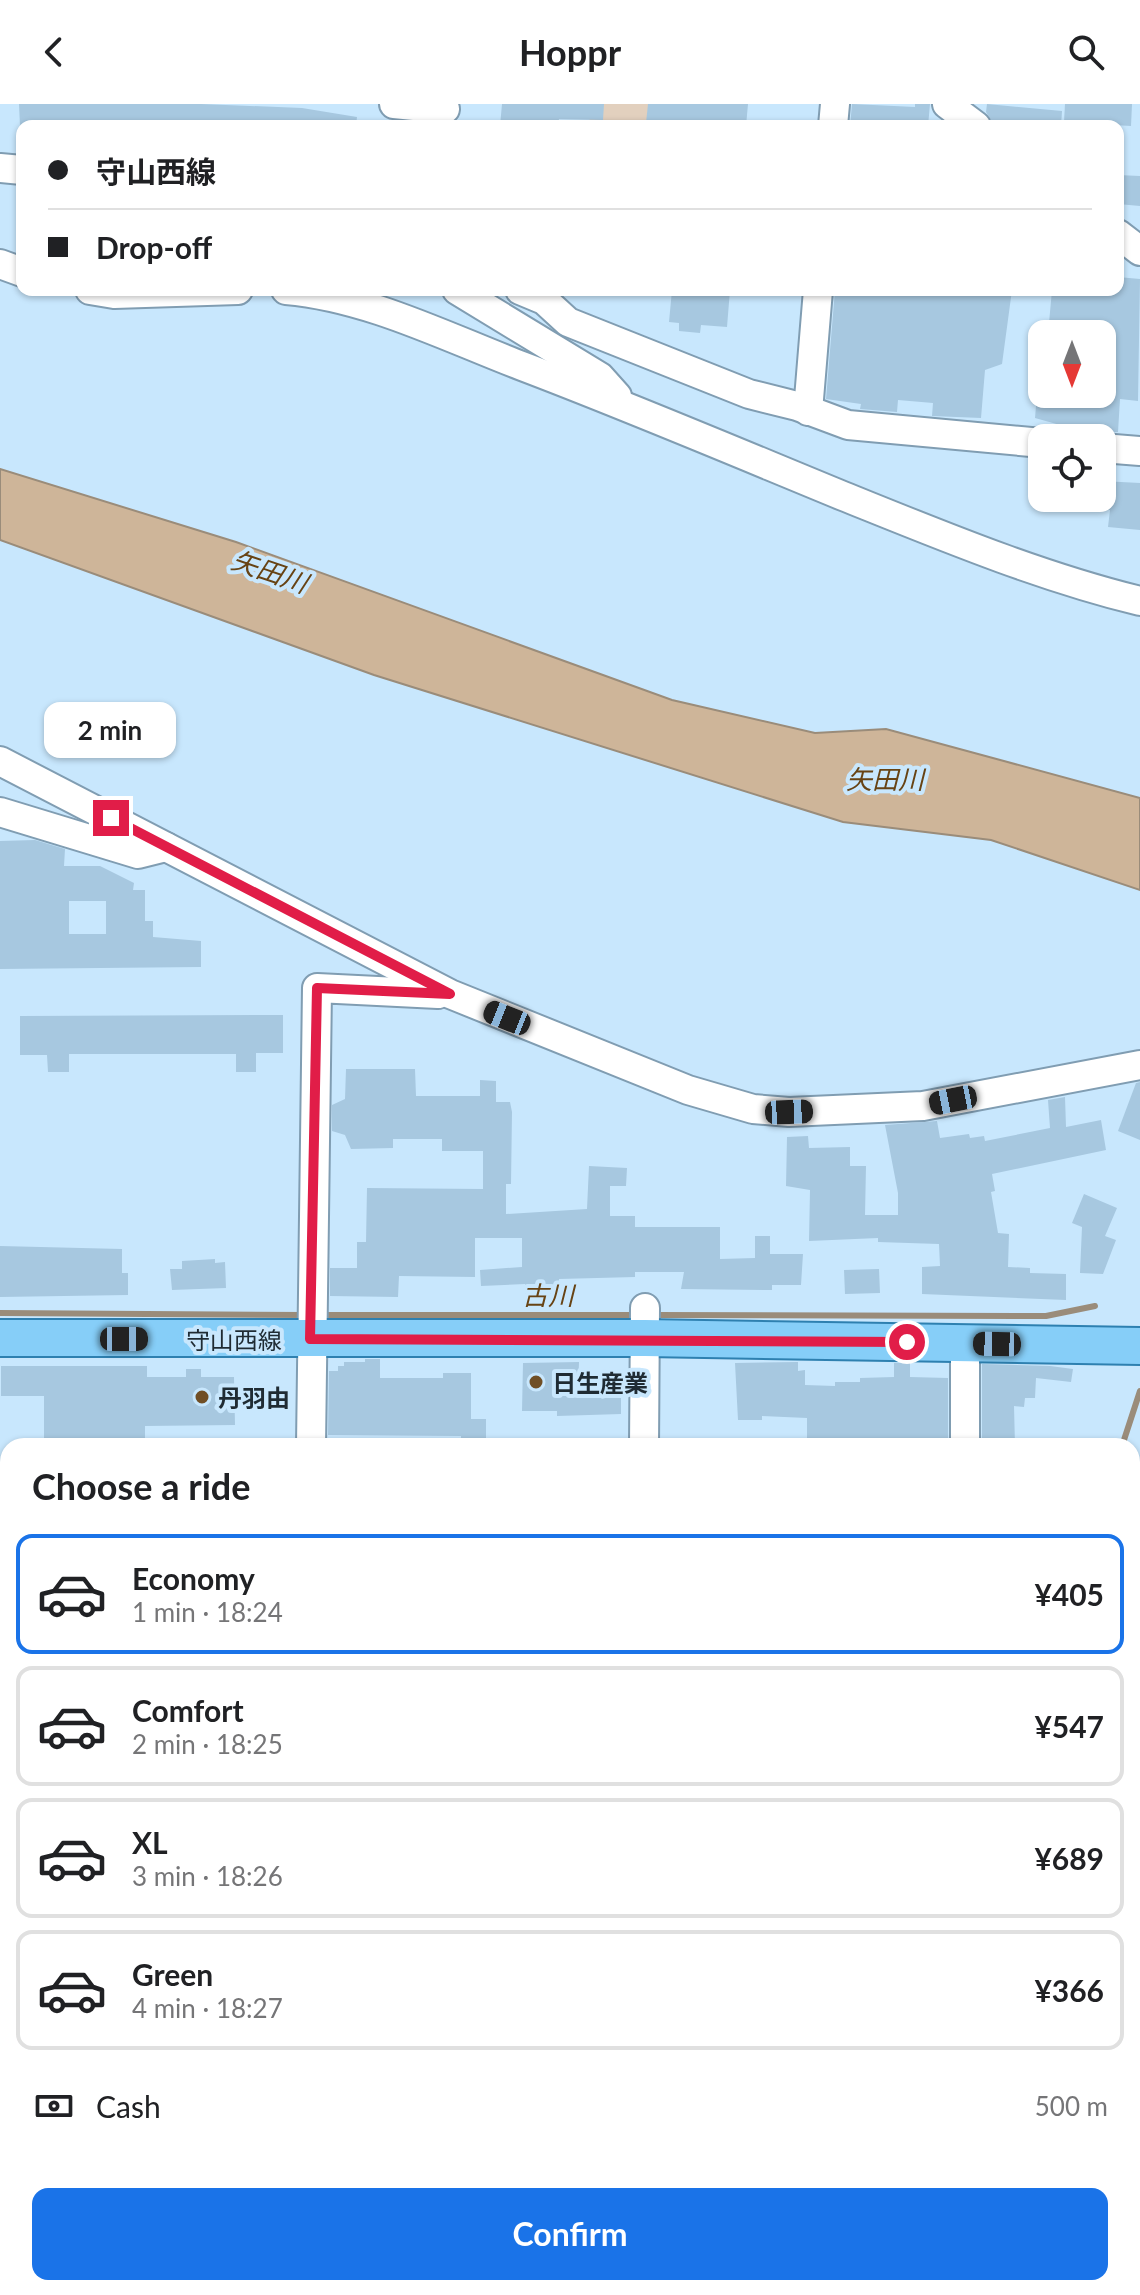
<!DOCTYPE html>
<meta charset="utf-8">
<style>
:root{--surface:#fff;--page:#f2f2f2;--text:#202124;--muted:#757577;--line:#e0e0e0;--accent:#1a73e8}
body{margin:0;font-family:Lato,"Noto Sans JP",sans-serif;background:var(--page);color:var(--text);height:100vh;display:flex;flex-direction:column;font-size:30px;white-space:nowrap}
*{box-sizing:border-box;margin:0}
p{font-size:26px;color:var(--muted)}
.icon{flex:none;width:44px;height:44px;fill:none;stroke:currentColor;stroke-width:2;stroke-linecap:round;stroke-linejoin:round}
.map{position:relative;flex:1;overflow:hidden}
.drawer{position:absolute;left:0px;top:1334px;width:1140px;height:858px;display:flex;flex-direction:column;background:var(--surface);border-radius:24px 24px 0 0;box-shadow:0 2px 6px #0004}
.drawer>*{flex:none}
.hud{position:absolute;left:16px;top:16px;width:1108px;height:176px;border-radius:16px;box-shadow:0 2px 6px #0004;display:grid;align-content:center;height:176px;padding:0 32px;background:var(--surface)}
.needle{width:52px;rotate:180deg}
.buttons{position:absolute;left:1028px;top:216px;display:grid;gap:16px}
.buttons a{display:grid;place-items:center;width:88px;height:88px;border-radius:16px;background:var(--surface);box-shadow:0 2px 6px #0004;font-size:40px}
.end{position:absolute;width:36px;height:36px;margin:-18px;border:10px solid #e11d48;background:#fff;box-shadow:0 0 0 4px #fff}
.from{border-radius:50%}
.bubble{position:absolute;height:56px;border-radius:16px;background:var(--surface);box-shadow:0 2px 6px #0004;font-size:26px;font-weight:700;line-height:56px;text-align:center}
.car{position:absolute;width:24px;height:48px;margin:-24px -12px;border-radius:10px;box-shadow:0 0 6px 2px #0007;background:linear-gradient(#222 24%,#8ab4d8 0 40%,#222 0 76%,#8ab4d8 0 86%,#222 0)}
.hud b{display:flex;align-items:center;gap:28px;height:76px;font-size:30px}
.hud b+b{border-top:2px solid var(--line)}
.hud i{width:20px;height:20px;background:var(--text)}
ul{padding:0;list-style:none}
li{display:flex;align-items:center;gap:24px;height:120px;margin:0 16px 12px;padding:0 16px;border:4px solid var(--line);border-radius:16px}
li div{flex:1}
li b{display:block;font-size:30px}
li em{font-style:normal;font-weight:700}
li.selected{border-color:var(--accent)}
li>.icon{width:72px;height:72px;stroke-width:1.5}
h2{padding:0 32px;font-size:36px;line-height:96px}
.pay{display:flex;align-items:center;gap:20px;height:88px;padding:0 32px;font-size:30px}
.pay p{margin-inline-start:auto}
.cta{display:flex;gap:16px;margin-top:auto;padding:16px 32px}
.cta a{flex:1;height:92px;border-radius:16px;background:var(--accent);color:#fff;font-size:32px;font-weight:700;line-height:92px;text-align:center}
header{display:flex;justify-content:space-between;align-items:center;height:104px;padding:0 32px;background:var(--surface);font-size:36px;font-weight:700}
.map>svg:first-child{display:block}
</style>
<header><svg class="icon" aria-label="back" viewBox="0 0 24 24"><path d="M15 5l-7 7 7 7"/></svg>Hoppr<svg class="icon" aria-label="search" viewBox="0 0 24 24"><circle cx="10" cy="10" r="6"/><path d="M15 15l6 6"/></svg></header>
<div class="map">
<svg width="1140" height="2191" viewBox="0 0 1140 2191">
<rect width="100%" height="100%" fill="#c8e7fd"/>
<g fill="#e2d0be">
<path d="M591,0h71l-3,22h-70z"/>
<rect x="320" y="2184" width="149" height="7"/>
</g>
<path fill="#ceb599" stroke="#9a8c7a" stroke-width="2" d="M0,365l236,73 436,158 143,33 71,-4 254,69v92l-149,-50 -148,-18 -469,-147 -374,-135z"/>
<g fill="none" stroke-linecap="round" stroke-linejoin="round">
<g stroke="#9a8c7a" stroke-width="6">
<path d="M0,1209l304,2"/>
<path d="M320,1211h316"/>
<path d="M652,1211l394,1 49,-10"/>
<path d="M1122,1342l18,-55"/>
<path d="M827,2191l2,-7"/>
</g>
</g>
<g fill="#a7c8e0" fill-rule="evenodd">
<path d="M19,0h182l101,4 55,9 -1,9h-336z"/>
<path d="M502,0h102l-1,16 -44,-1 -1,7h-58z"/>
<path d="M648,0h100l-2,22h-89l-11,-3z"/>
<path d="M852,0l63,3v-3h15l-2,22h-78z"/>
<path d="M987,0l75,7 -1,15 -69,-4 -6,-10z"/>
<path d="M1065,0h67l-1,22 -67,-4z"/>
<path d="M1118,71l22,1v30l-22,-2z"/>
<path d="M1118,173l22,2 -2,122 -18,-2 -2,33h-23l-7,6h-29l1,-13 -25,-7 2,-24h65v-60l-36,-4 -1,4h-17l4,-44h66z"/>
<path d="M672,186h58l-3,37 -26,-2 -1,8 -21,-2v-8l-10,-1z"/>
<path d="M835,186l54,3v-3h123l-10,74 -17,6 -4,48 -49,-2 1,-13 -35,-3 -1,12 -37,-3 1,-5 -35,-5z"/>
<path d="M1102,377l38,2v47l-32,-3 2,-17 -8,-1z"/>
<path d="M35,736l30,9 -1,17h36l34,17 -1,7h12v31h8v16l48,4v26l-201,2v-128zM69,797h37v33h-37z"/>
<path d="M283,911v38h-27v19h-20v-18h-167v18h-21l-1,-17h-27v-39z"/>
<path d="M346,965h69l1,27h64v-16l16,1v21h14l2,10 -1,72h-5v30l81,-5 2,-43 38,2 -1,18h-16v30h25v11h85v32l35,-1v-22h15v18h33l-2,31h-29v5l-91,-1 3,-17h-49v5l-76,2v15h-34v-10l-44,2 -1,-16 42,-3v-29h-47v39l-76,-1 -1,21 -68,-1v-28h27v-26h9l1,-54 116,1v-38h-41v-12h-49v9l-42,1 -6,-14 -13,-4v-26l13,-6z"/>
<path d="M1140,978v58l-22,-9 18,-48z"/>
<path d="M1065,993l1,30 35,-7 5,30 -114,24 3,17 -4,1 7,41 11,1 -1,33 22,1v5l36,1v26l-144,-6v-27l18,-1 -1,-22 -61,-2v-4l-69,3 1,-51 -24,-4 1,-49 21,-1 1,12 41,-1v19h16l-1,49h33v-22l-13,-68 52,-4 3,17 29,-4 1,4 14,-2 1,5 65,-13 -2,-28z"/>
<path d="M1084,1090l33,14 -12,28 11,4 -13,34 -23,-1 2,-46 -10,-4z"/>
<path d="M0,1142l122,3v24h6v22l-128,2z"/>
<path d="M215,1155v4l10,-1 1,26 -54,2 -2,-21h12v-8z"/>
<path d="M879,1165l1,24 -35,1 -1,-24z"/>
<path d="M365,1255h15v19h63v-5h28v46h15v27h-25v-10l-133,-1 1,-64h9v-5h6v-4h21z"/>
<path d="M579,1258l-1,28h43v24l-64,2v-5h-35l1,-48z"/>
<path d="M798,1258v9l7,-1v15l30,1v-4h25v-4l34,-1v-14h16v14l38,1v68h-141v-28l-45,-2v4h-24l-3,-57z"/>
<path d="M982,1260l68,2 23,3 -2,13 -35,-4 -1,20h-10l-1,9 -10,-1 1,40h-33z"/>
<path d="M1,1262h146v11h39v-8h15v8h33l1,48 -90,1v20h-101v-50h-43z"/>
</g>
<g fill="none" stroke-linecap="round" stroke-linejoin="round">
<defs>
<g id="minor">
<path d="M394,0l51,5"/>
<path d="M947,0l29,22"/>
<path d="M833,22l2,-22"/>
<path d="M0,64l22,2"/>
<path d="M1118,130l22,17"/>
<path d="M0,160l22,8"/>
<path d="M90,186l24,4 124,-4"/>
<path d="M286,186c82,7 160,47 236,76 108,41 214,86 321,130 97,39 195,80 297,105"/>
<path d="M457,186l143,87 17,19"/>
<path d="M520,186l24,10 24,22 181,72 48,12 51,19 194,18"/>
<path d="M808,307l10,-121"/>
<path d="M1102,344l38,3"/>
<path d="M0,657l450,233 238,96 65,19 36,3 134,-6 217,-41"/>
<path d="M0,708l138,42 28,-7"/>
<path d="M965,1239v103"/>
<path d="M311,1342l6,-458 121,6"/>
<path d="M644,1342l1,-138"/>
<path d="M1132,1452l8,-23"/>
<path d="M0,1751h8"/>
<path d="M0,2078h8"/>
<path d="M1132,2097l8,-14"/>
<path d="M153,2184v7"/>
<path d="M1079,2189h61"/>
<path d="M314,2191v-7"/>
<path d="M668,2191l3,-7"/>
<path d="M787,2191l2,-7"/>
</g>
<g id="major">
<path d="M0,1234h645l495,8"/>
<path d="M1132,1793l8,-15"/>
<path d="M1132,1862l8,-15"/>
<path d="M945,2191l4,-7"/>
</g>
</defs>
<use href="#minor" stroke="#809db2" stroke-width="32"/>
<use href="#major" stroke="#2e80b0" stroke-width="40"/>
<use href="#minor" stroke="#fff" stroke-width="28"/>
<use href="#major" stroke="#86cef8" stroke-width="36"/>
</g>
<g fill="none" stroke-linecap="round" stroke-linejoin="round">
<path stroke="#e11d48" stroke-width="10" d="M111,714l339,176 -133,-6 -7,351 597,3"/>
</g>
<g fill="#704f26" stroke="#c8e7fd" stroke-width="3">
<circle cx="536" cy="1278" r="8"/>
<circle cx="202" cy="1293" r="8"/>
</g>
<g text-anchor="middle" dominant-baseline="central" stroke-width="8" stroke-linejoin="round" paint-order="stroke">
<g font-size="24" fill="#1f2b33" stroke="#c8e7fd">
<text x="234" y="1235">守山西線</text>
</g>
<g font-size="24" font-weight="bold" fill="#1f2b33" stroke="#c8e7fd" text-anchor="start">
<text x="552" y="1278">日生産業</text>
<text x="218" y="1293">丹羽由</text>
</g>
<g font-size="26" font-style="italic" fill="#674314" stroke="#c8e7fd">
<text transform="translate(270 467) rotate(19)">矢田川</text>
<text x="885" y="675">矢田川</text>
<text x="548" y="1191">古川</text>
</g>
</g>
</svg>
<div class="buttons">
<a><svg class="needle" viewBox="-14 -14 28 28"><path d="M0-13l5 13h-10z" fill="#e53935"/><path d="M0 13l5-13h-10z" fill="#757577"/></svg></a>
<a><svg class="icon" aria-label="locate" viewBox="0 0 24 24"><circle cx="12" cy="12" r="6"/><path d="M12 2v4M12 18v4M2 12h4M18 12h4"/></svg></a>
</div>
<i class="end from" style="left:907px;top:1238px"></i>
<i class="end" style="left:111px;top:714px"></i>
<div class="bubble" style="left:44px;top:598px;width:132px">2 min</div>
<i class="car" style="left:507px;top:914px;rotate:292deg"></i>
<i class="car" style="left:953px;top:996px;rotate:259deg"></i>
<i class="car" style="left:789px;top:1008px;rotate:88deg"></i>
<i class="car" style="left:124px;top:1235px;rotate:90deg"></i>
<i class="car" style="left:997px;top:1240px;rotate:271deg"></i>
<div class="hud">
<b><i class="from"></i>守山西線</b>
<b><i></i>Drop-off</b>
</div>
<section class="drawer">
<h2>Choose a ride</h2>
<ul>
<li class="selected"><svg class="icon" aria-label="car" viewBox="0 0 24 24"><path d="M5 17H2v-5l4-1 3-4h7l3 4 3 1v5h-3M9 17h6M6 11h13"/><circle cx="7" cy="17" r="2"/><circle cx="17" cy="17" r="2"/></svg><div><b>Economy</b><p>1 min · 18:24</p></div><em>¥405</em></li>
<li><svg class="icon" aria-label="car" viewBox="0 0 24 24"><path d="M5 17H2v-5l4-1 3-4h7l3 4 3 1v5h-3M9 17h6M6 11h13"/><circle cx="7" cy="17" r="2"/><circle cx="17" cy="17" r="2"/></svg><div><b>Comfort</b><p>2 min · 18:25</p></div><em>¥547</em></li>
<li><svg class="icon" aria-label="car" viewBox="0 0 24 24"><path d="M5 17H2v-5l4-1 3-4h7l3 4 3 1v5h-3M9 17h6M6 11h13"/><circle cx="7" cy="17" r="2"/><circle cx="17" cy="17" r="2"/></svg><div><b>XL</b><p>3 min · 18:26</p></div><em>¥689</em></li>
<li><svg class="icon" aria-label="car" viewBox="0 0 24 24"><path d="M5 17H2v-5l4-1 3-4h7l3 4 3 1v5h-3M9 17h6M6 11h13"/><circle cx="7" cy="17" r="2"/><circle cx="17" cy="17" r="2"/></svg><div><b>Green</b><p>4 min · 18:27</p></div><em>¥366</em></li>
</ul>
<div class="pay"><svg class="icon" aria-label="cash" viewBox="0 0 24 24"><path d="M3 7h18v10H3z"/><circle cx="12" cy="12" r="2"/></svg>Cash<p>500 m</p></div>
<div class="cta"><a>Confirm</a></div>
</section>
</div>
